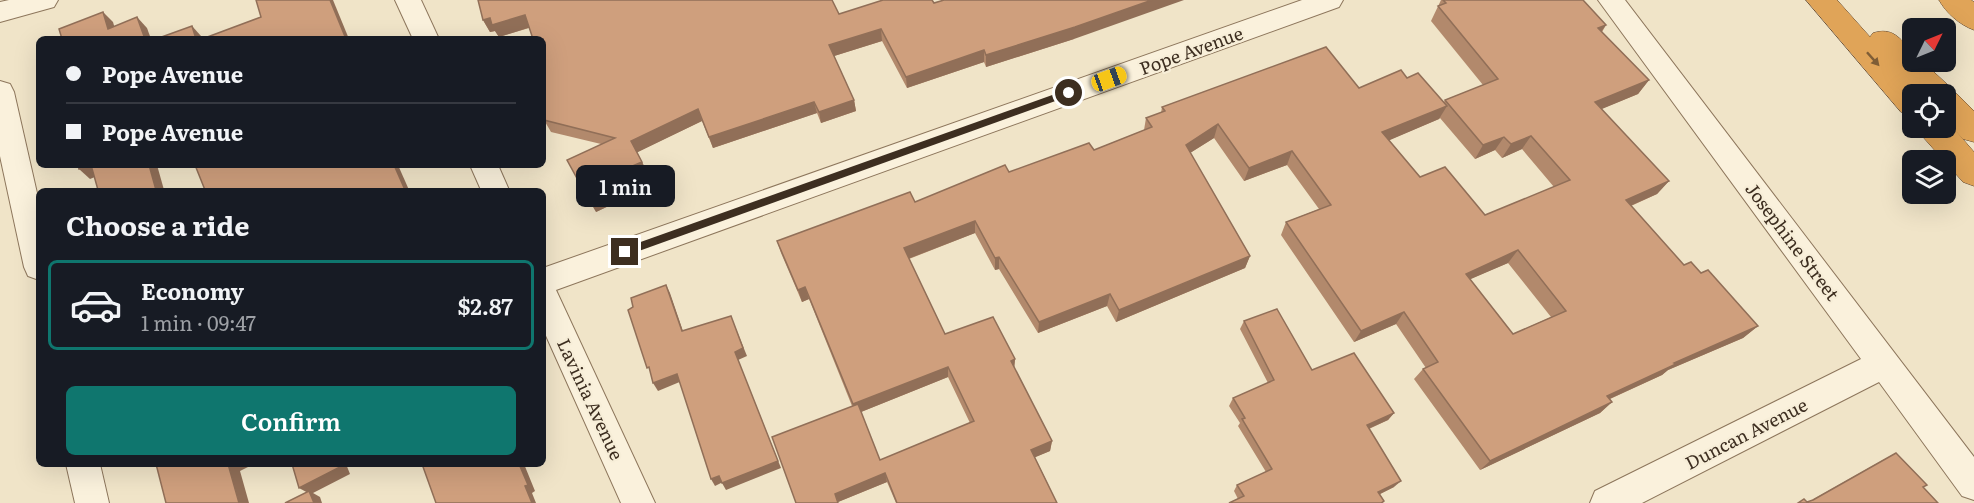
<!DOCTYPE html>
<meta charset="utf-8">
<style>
:root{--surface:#171b24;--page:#20242c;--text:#f1f3f6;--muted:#9ea1a6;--line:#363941;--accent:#0f766e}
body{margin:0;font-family:Literata,serif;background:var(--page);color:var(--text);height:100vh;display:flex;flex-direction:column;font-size:22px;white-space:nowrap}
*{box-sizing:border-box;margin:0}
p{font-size:20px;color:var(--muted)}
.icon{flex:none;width:33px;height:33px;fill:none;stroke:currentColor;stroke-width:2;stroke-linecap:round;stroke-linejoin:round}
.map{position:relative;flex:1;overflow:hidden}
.details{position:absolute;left:36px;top:188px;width:510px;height:279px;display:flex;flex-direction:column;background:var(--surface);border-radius:9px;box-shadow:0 6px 24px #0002}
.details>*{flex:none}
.top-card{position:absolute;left:36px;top:36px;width:510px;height:132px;border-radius:9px;box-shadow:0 6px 24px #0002;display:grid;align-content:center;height:132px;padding:0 30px;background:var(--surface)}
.needle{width:39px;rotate:47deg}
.fabs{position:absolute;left:1902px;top:18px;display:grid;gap:12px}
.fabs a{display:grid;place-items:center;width:54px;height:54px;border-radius:9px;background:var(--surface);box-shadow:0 6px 24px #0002;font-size:30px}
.end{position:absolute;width:27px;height:27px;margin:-14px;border:8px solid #3d2e20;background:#fff;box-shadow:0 0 0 3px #fff}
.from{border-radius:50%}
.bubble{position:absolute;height:42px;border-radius:9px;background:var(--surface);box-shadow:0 6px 24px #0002;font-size:20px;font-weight:600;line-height:42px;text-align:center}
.car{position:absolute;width:18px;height:36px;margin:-18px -9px;border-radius:8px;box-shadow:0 0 4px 2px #0007;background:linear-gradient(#f5c518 24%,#345 0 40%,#f5c518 0 76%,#345 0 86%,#f5c518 0)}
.top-card b{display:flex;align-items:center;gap:21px;height:57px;font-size:22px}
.top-card b+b{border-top:2px solid var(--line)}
.top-card i{width:15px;height:15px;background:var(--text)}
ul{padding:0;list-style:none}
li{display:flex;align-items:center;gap:18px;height:90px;margin:0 12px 9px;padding:0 18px;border:3px solid var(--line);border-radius:9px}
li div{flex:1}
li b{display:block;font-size:22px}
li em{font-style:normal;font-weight:600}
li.current{border-color:var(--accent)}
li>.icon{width:54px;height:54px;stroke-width:1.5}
h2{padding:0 30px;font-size:27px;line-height:72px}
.action{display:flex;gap:12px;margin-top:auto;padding:12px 30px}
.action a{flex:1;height:69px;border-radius:9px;background:var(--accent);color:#fff;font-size:24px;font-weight:600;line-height:69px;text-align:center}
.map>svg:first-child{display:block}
</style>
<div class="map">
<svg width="1974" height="503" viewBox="0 0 1974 503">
<rect width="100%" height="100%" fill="#f0e4c8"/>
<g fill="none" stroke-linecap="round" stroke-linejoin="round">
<defs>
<g id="minor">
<path d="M9,0h49l-4,7 -54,15v-20z"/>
<path d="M395,0h26l18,39h-26z"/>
<path d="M1302,0h41l-4,7 -783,283 99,213h-34l-78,-174v-61z"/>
<path d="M1598,0h27l349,457v43l-12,-4 -83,-114 -237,121h-52l5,-12 266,-132z"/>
<path d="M0,81l10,3 4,8 25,110v78l-11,-4 -4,-9 -24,-111z"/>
<path d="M470,165h28l11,25h-28z"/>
<path d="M66,464h34l9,39h-34z"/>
</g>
<g id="motorway">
<path d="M1806,0h31l33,37 3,-4c20,-6 26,5 39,18v11h11l26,24 3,6 5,2 17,17v31l-11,-3 -8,-9 19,22v34l-11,-4 -40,-45 -4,-9h27v-34h-34v22l-11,-4z"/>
<path d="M1939,0h32l3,2v28c-14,-5 -28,-17 -35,-30z"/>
</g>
</defs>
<use href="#minor" stroke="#8d765c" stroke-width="2"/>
<use href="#motorway" stroke="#5b4430" stroke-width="1"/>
<use href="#minor" fill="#faf1dc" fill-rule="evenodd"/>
<use href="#motorway" fill="#e0a458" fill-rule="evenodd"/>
</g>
<g fill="#b2896c" fill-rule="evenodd">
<path d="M1441,0h142l23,25 -4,7 47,48 -11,14 -37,15 68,72 -12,13 -26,12 53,59 17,8 57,53 -15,12 -75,32 -6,5 -52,24 2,3 -12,11 -120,57 -66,-91 9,-10 3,-1 -30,-44 -42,18 -73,-107 5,-13 33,-13 -32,-44 -43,16 -30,-43 -24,15 60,103 -5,12 -129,54 -9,-16 -69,27 -39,-64 -4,1 -20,-37 -66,26 36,75 70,25 -1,10 38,72 -2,10 -15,6 22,46h-161l-9,-21 -49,20 14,-96 -43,-107 -7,3 -21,-49 -4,-12 138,-39 94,-30 85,-22 50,-20 2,-12 15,-5 1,-6 197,-19 48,-10 37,24 1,-2 38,-15 -52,-64zM1440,118l35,41 20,-9 7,8 20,-9 32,38 -69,28 -65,-38 -31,-37 50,-21zM1508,263l43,54 -38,17 -43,-55zM948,377l22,46 -90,37 -19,-48z"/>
<path d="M934,3l140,36 -88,28 -2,-5 -77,26 -25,-47 -48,15 20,44 2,11 -35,12 -4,-10 -104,35 -11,-27 -65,31 10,20 -15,8 6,12 -42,20 5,-68 -50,-12 -7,-12 -1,-81 -14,-11 -30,9 -4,-6 -5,1 -7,-12 356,-6z"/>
<path d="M1244,321l68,49 82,43 -6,7 -19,9 25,58 -14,7 4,7 -1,2h-154l9,-4 -4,-8 3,-6 29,-13 -28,-46 2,-3 -11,-17 4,-8 35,-15 -28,-54z"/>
<path d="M1896,453l31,32 -117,16 71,-40z"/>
</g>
<g fill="#916f58">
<path d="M330,0h3l16,39h-3z"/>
<path d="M1152,0h32l-110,39 -88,28v-12z"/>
<path d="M103,12l10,10 5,17 -10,-10z"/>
<path d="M525,15l6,12 -32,10 -4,-6 -5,1 -7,-12 7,-2z"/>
<path d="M137,17l10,11 4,11h-6z"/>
<path d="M1606,25l-10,14 2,-11z"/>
<path d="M192,26l9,10 1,3h-6z"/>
<path d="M881,29l1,12 -51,16 -2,-12z"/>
<path d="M984,50v12l-77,26 -1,-11z"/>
<path d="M1649,80l-11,14 -53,22 10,-14z"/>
<path d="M854,100l2,11 -35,12 -2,-11z"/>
<path d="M814,102l3,11 -104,35 -4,-11z"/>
<path d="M1447,106l-8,13 -63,27 6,-14z"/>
<path d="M698,109l4,12 -66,32 -5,-12z"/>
<path d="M1218,124l-4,14 -32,20 4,-13z"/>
<path d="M1531,136l-9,13 -20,9 9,-14z"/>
<path d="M1504,137l-9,13 -20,9 8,-14z"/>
<path d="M1292,151l-5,14 -43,16 5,-13z"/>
<path d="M642,162l5,10 -16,8 -6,-11z"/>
<path d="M89,165h3l10,9 -12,5 -11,-10z"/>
<path d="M149,165h8l7,25h-8z"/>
<path d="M394,165h4l11,25h-4z"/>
<path d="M632,181l6,11 -42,20 -6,-10z"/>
<path d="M1669,181l-12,13 -43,19 12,-13z"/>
<path d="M975,221v12l-70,27 -1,-12z"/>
<path d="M1518,250l-10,13 -51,22 9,-11z"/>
<path d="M1250,256l-5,12 -129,54 3,-12z"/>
<path d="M999,257v12l-4,1v-12z"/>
<path d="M666,285l4,8 16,47 -4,-9z"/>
<path d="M805,287l4,12 -7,3 -4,-12z"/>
<path d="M1110,294l-3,12 -69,27 1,-11z"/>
<path d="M1404,312l-8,12 -42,18 7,-11z"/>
<path d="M734,324l13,32 -9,4 43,108 -55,22 -4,-7 13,-131z"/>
<path d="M1758,326l-15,12 -75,32 -6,5 -68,31 13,-10 67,-33z"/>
<path d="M1015,359l-1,11 -3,-9z"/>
<path d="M948,367v10l-92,37 -3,-10z"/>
<path d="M677,374l5,7 -24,10 -5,-8z"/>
<path d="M1612,402l-12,11 -120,57 10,-9z"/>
<path d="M1394,413l-6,7 -27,12 6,-7z"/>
<path d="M1052,441l-2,10 -19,8v-9z"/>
<path d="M228,464h26l-14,7 9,32h-10z"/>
<path d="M339,464h7l4,10 -37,19 7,4 2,6h-8l-4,-9 -11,-6z"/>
<path d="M519,464h5l11,27 -3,2 4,10h-4l-7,-17z"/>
<path d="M885,473l2,9 -49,20 -3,-8z"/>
<path d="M719,476l4,6 -8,4 -4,-7z"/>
<path d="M1401,481l-7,6 -22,11 6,-6z"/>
</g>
<g fill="#cf9f7d" stroke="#916f58" stroke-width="1.5" fill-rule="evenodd">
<path d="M256,0h74l16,39h-144l59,-22z"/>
<path d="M478,0h354l7,14 44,-14h49l2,3 10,-3h208l-77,27 -89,28 -2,-5 -78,27 -25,-48 -52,16 25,55 -35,12 -5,-10 -105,35 -11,-28 -67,32 11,21 -17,7 7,12 -42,21 -23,-42 48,-22 -71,-18 -1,-2v-79h-10l-8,-24 -33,10 -2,-7 -7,2z"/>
<path d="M1443,0h140l23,25 -8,3 51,52 -54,22 74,79 -43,19 58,65 7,-3 10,11 7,-3 50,56 -84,37 2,1 -69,32 5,6 -122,59 -67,-92 15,-7 -34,-50 -43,19 -75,-109 45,-17 -39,-54 -43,17 -31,-44 -32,21 64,111 -131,54 -9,-16 -71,28 -40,-65 -4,1 -20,-37 -71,27 41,86 48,-17 22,42 -4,2 41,80 -21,9 26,53h-160l-12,-30 -50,21 3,9h-42l-24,-66 86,-33 22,56 94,-39 -26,-54 -95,37 -48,-117 -7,3 -21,-49 133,-49 5,10 90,-37 4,7 80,-29 5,7 58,-23 -6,-9 19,-7 -3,-4 164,-60 33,41 42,-18 6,8 11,-5 29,33 -65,26 38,45 25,-10 40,48 85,-35 -39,-44 -20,8 -7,-7 -21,8 -38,-45 53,-21 -60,-73 8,-3zM1518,250l48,61 -53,23 -47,-60z"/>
<path d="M103,12l5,17 29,-12 8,22h-83l-3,-10z"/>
<path d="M192,26l4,13h-40z"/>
<path d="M78,165h11l-10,4z"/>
<path d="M91,165h58l7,25h-58z"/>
<path d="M195,165h199l11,25h-200z"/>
<path d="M666,285l16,46 49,-15 12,32 -8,4 43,109 -56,22 -3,-7 -8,3 -34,-105 -24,9 -4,-16 -2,1 -19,-58 5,-3 -2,-9z"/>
<path d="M1277,309l35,61 42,-17 40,60 -27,12 34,56 -23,11 6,9 -3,2h-152l15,-7 -7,-11 35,-16 -30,-50 3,-1 -12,-20 41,-18 -30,-59z"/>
<path d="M1896,453l31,32 -4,2 15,16h-140l6,-4 3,3 6,-2z"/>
<path d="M156,464h73h-1l11,39h-73z"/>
<path d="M292,464h47l1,3 -41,21z"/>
<path d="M422,464h97l9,21 -3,1 7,17h-96z"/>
<path d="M309,491l5,12h-29z"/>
</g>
<defs><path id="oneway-solid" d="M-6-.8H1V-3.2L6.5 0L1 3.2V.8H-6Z" transform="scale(1.5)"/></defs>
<use fill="#7e5d36" href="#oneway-solid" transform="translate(1873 59) rotate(48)"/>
<path fill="#3d2e20" d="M1069,89l3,1v5l-447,161 -5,-4 1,-3z"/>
<g text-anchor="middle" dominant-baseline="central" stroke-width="4.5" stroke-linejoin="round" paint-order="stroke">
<g font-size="18" fill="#3d2e20" stroke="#f7eed8">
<text transform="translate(1191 50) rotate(-20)">Pope Avenue</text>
<text transform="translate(1793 241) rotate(53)">Josephine Street</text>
<text transform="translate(591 399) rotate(65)">Lavinia Avenue</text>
<text transform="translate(1746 433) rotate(-27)">Duncan Avenue</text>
</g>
</g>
</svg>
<div class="fabs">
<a><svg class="needle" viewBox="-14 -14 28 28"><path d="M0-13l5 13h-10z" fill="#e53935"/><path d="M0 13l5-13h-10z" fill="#9ea1a6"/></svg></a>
<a><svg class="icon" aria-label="locate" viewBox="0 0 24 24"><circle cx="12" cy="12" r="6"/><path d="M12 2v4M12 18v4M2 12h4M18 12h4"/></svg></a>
<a><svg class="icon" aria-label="layers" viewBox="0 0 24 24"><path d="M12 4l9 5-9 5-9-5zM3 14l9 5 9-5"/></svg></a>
</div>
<i class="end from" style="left:1069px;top:93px"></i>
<i class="end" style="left:625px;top:252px"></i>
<div class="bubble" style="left:576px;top:165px;width:99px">1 min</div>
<i class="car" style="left:1109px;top:79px;rotate:70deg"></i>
<div class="top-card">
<b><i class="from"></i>Pope Avenue</b>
<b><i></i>Pope Avenue</b>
</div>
<section class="details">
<h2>Choose a ride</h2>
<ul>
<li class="current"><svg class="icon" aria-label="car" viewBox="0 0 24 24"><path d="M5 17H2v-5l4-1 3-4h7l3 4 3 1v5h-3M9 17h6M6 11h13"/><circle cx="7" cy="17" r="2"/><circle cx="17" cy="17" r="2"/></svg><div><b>Economy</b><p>1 min · 09:47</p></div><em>$2.87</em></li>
</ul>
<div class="action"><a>Confirm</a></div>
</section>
</div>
